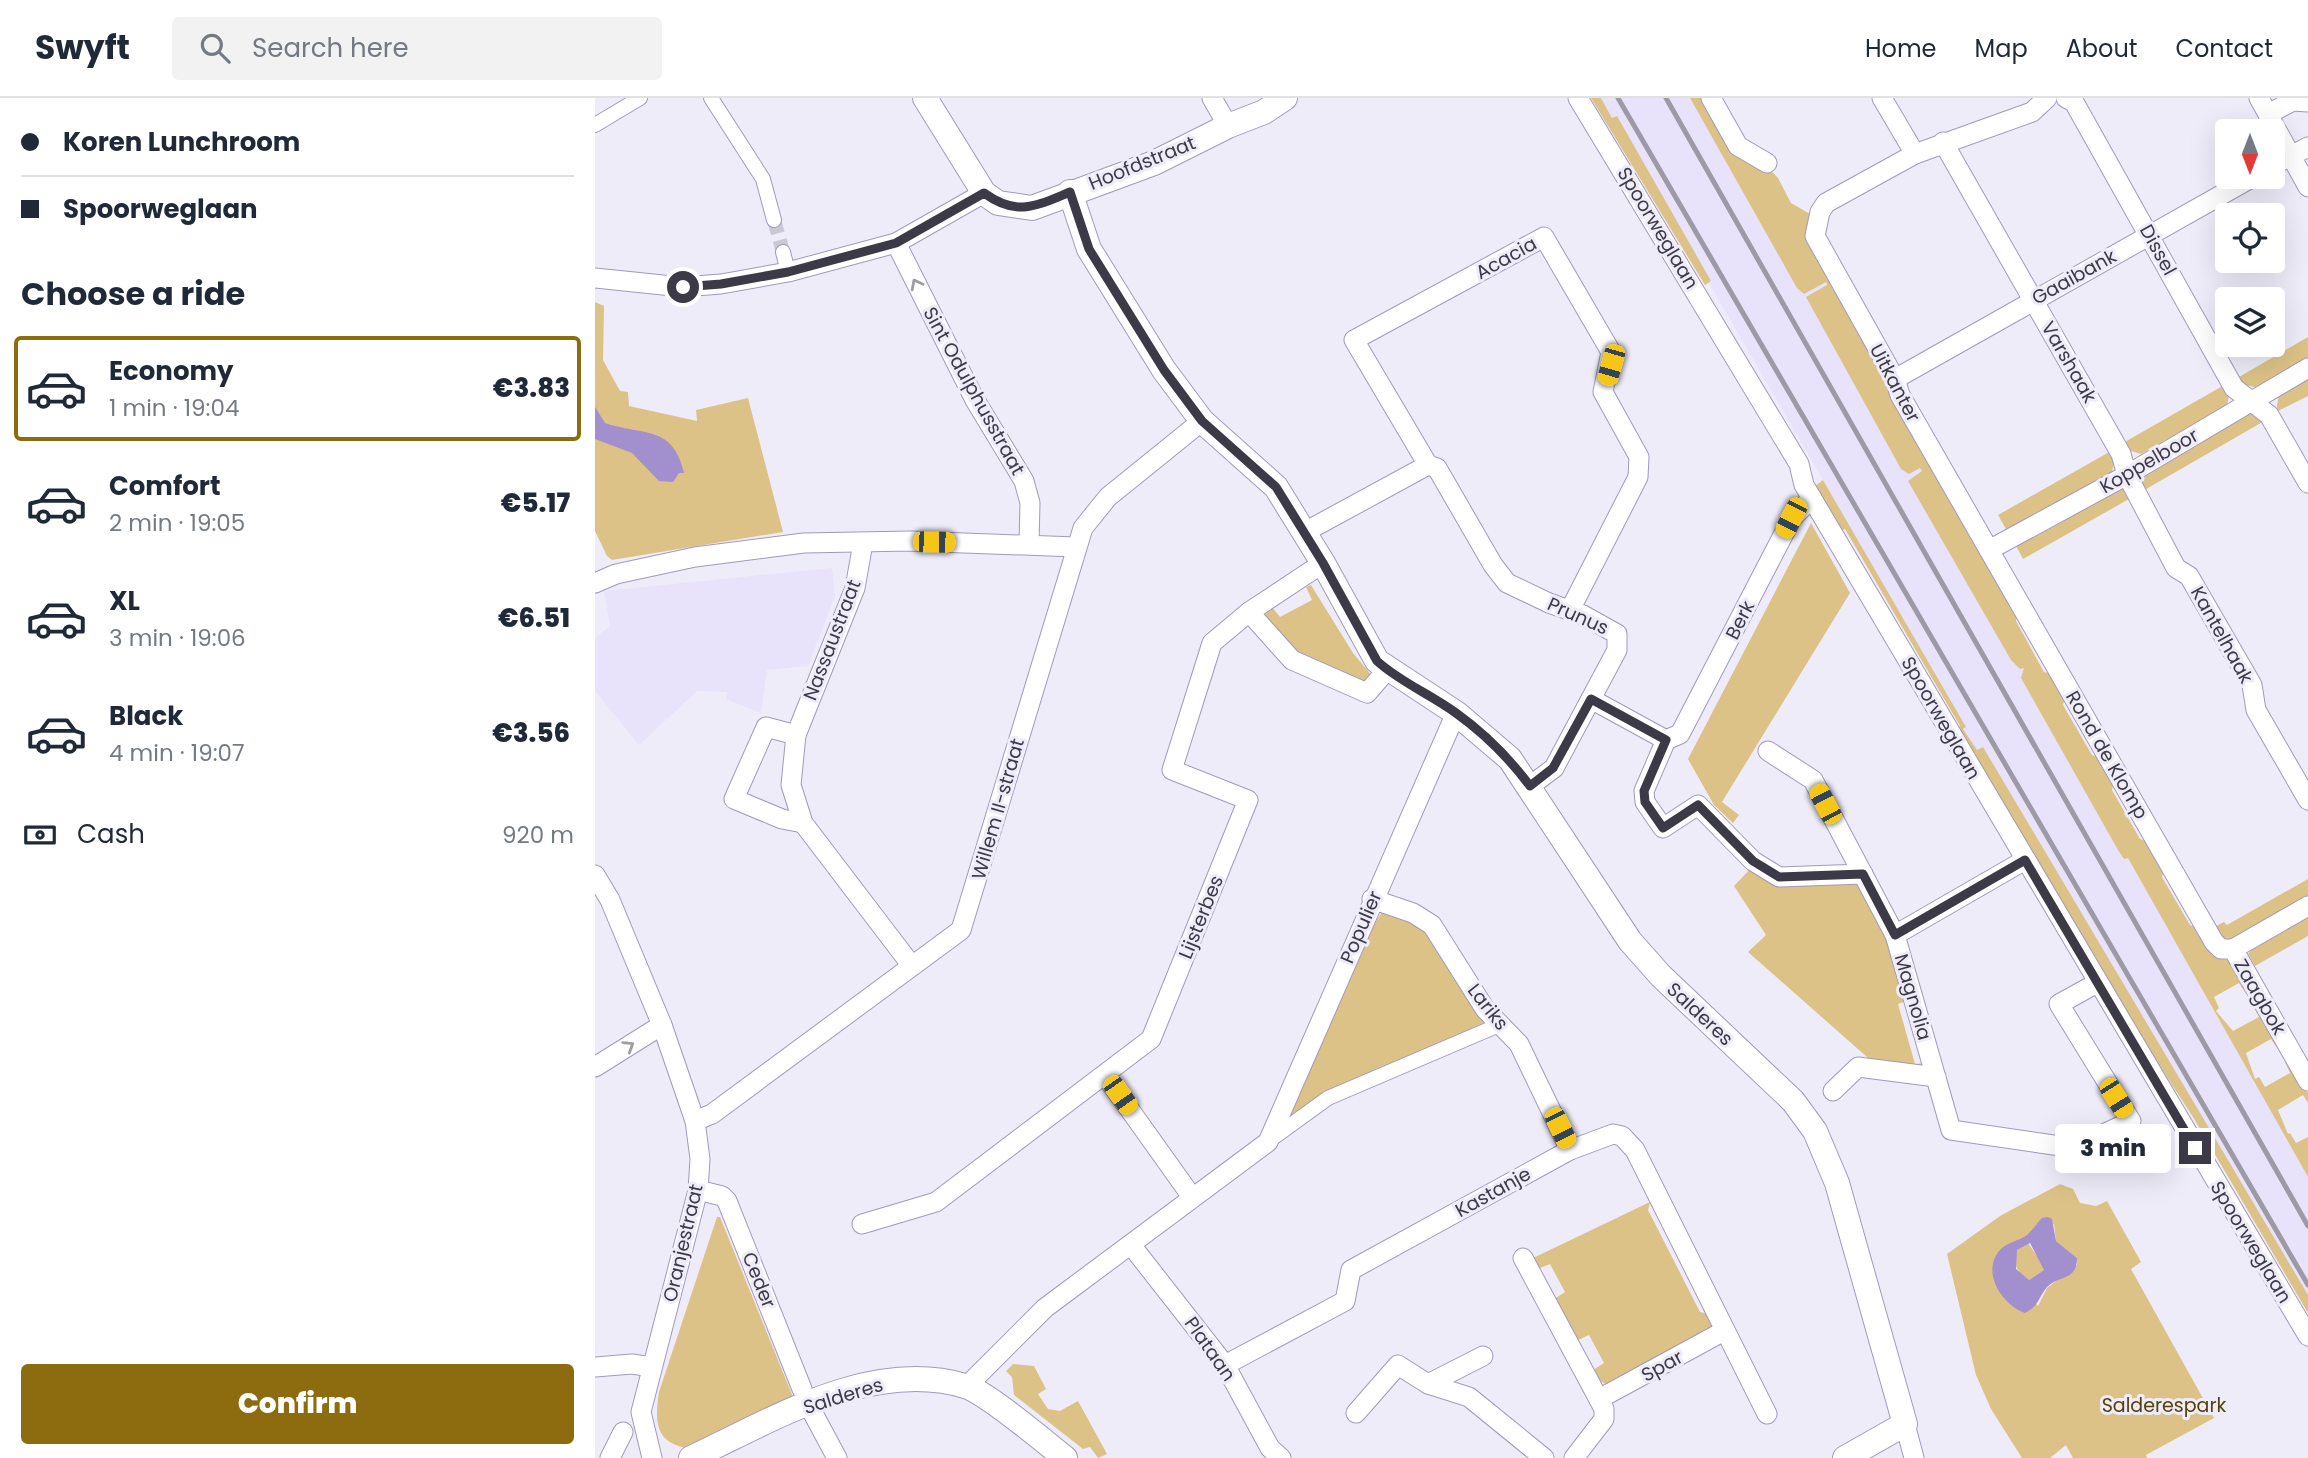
<!DOCTYPE html>
<meta charset="utf-8">
<style>
:root{--surface:#fff;--page:#f2f2f3;--text:#1f2937;--muted:#747a83;--line:#e0e1e3;--accent:#8c6c0e}
body{margin:0;font-family:Poppins,sans-serif;background:var(--page);color:var(--text);height:100vh;display:flex;flex-direction:column;font-size:26px;white-space:nowrap}
*{box-sizing:border-box;margin:0}
p{font-size:23px;color:var(--muted)}
.icon{flex:none;width:38px;height:38px;fill:none;stroke:currentColor;stroke-width:2;stroke-linecap:round;stroke-linejoin:round}
.map{position:relative;flex:1;overflow:hidden}
.side{display:flex;flex-direction:column;background:var(--surface);width:595px}
.side>*{flex:none}
.guide{display:grid;align-content:center;height:154px;padding:0 21px;background:var(--surface)}
.needle{width:46px;rotate:180deg}
.tools{position:absolute;left:1620px;top:21px;display:grid;gap:14px}
.tools a{display:grid;place-items:center;width:70px;height:70px;border-radius:7px;background:var(--surface);box-shadow:0 7px 28px #0002;font-size:35px}
.end{position:absolute;width:32px;height:32px;margin:-16px;border:9px solid #3d3a48;background:#fff;box-shadow:0 0 0 4px #fff}
.from{border-radius:50%}
.bubble{position:absolute;height:49px;border-radius:7px;background:var(--surface);box-shadow:0 7px 28px #0002;font-size:23px;font-weight:800;line-height:49px;text-align:center}
.car{position:absolute;width:21px;height:42px;margin:-21px -10px;border-radius:9px;box-shadow:0 0 5px 2px #0007;background:linear-gradient(#f5c518 24%,#345 0 40%,#f5c518 0 76%,#345 0 86%,#f5c518 0)}
.guide b{display:flex;align-items:center;gap:24px;height:66px;font-size:26px}
.guide b+b{border-top:2px solid var(--line)}
.guide i{width:18px;height:18px;background:var(--text)}
ul{padding:0;list-style:none}
li{display:flex;align-items:center;gap:21px;height:105px;margin:0 14px 10px;padding:0 7px;border:4px solid transparent;border-radius:7px}
li div{flex:1}
li b{display:block;font-size:26px}
li em{font-style:normal;font-weight:800}
li.on{border-color:var(--accent)}
li>.icon{width:63px;height:63px;stroke-width:1.5}
h2{padding:0 21px;font-size:32px;line-height:84px}
.pay{display:flex;align-items:center;gap:18px;height:77px;padding:0 21px;font-size:26px}
.pay p{margin-inline-start:auto}
.cta{display:flex;gap:14px;margin-top:auto;padding:14px 21px}
.cta a{flex:1;height:80px;border-radius:7px;background:var(--accent);color:#fff;font-size:28px;font-weight:800;line-height:80px;text-align:center}
header{display:flex;align-items:center;gap:42px;box-sizing:border-box;height:98px;padding:0 35px;background:var(--surface);border-bottom:2px solid var(--line)}
header strong{font-size:33px}
nav{display:flex;gap:38px;margin-inline-start:auto;font-size:24px}
.search{width:490px;height:63px;background:var(--page);display:flex;align-items:center;gap:18px;box-sizing:border-box;padding:0 24px;border-radius:7px;color:var(--muted);font-size:26px}
main{display:flex;flex:1;min-height:0}
.map>svg:first-child{display:block}
</style>
<header>
<strong>Swyft</strong>
<div class="search"><svg class="icon" aria-label="search" viewBox="0 0 24 24"><circle cx="10" cy="10" r="6"/><path d="M15 15l6 6"/></svg>Search here</div>
<nav><a>Home</a><a>Map</a><a>About</a><a>Contact</a></nav>
</header>
<main>
<section class="side">
<div class="guide">
<b><i class="from"></i>Koren Lunchroom</b>
<b><i></i>Spoorweglaan</b>
</div>
<h2>Choose a ride</h2>
<ul>
<li class="on"><svg class="icon" aria-label="car" viewBox="0 0 24 24"><path d="M5 17H2v-5l4-1 3-4h7l3 4 3 1v5h-3M9 17h6M6 11h13"/><circle cx="7" cy="17" r="2"/><circle cx="17" cy="17" r="2"/></svg><div><b>Economy</b><p>1 min · 19:04</p></div><em>€3.83</em></li>
<li><svg class="icon" aria-label="car" viewBox="0 0 24 24"><path d="M5 17H2v-5l4-1 3-4h7l3 4 3 1v5h-3M9 17h6M6 11h13"/><circle cx="7" cy="17" r="2"/><circle cx="17" cy="17" r="2"/></svg><div><b>Comfort</b><p>2 min · 19:05</p></div><em>€5.17</em></li>
<li><svg class="icon" aria-label="car" viewBox="0 0 24 24"><path d="M5 17H2v-5l4-1 3-4h7l3 4 3 1v5h-3M9 17h6M6 11h13"/><circle cx="7" cy="17" r="2"/><circle cx="17" cy="17" r="2"/></svg><div><b>XL</b><p>3 min · 19:06</p></div><em>€6.51</em></li>
<li><svg class="icon" aria-label="car" viewBox="0 0 24 24"><path d="M5 17H2v-5l4-1 3-4h7l3 4 3 1v5h-3M9 17h6M6 11h13"/><circle cx="7" cy="17" r="2"/><circle cx="17" cy="17" r="2"/></svg><div><b>Black</b><p>4 min · 19:07</p></div><em>€3.56</em></li>
</ul>
<div class="pay"><svg class="icon" aria-label="cash" viewBox="0 0 24 24"><path d="M3 7h18v10H3z"/><circle cx="12" cy="12" r="2"/></svg>Cash<p>920 m</p></div>
<div class="cta"><a>Confirm</a></div>
</section>
<div class="map">
<svg width="1713" height="1360" viewBox="0 0 1713 1360">
<rect width="100%" height="100%" fill="#efecfa"/>
<g fill="#e8e2fb">
<path d="M1006,0h89l83,147 37,8 255,489 243,435v132l-347,-578 5,-4 -257,-444 2,-1 -95,-166 -3,3z"/>
<path d="M237,470l3,28 -27,70 -41,4 -6,43 -35,-14 2,-7 -31,-1 -58,54 -44,-54v-53l15,-12 -6,-35z"/>
</g>
<g fill="#dcc286" fill-rule="evenodd">
<path d="M996,0h10l11,20 5,-2 94,165 -6,4z"/>
<path d="M1095,0h13l75,80 13,25 19,11 207,399 -1,8 28,51 8,2 13,23 -2,8 29,50 7,2 15,25 -2,8 28,49 8,3 16,27 -2,8 28,48 7,3 17,28 17,5 19,30 -4,3 -7,-11 -25,14 5,11 -3,3 17,20 26,-14 -6,-11 4,-2 25,43 -4,2 -7,-10 -25,14 9,26 4,-2 6,10 25,-14 -5,-11 4,-2 19,33v10l-5,-8 -25,15 10,24 2,-1 6,10 12,-6v40l-180,-319 -4,1 -6,-9 -97,-172 3,-10 -4,1 -9,-9 -103,-179 14,-10 -2,-3 -11,6 -8,-5 -95,-172 21,-12 -1,-3 -22,12 -7,-6z"/>
<path d="M0,204l9,4 -1,54 17,31 8,1 1,14 68,15 -1,-11 52,-12 35,134 -171,28 -5,-4 -12,-25z"/>
<path d="M1713,239v22l-51,29 -14,-4 -4,-7z"/>
<path d="M1713,279v19l-32,16 3,-19z"/>
<path d="M1631,286l4,7 -3,15 -86,48 -13,-4 -5,-7z"/>
<path d="M1651,314l18,5 2,3 -125,72 -4,-18z"/>
<path d="M1516,353l4,6 -3,15 -105,59 -9,-16z"/>
<path d="M1228,382l143,247 -3,2 14,21 6,-3 325,548v18l-115,-196 -104,-160 -133,-228 4,-3 -115,-197 -4,2 -26,-45z"/>
<path d="M1522,387l8,5 4,9 -106,60 -8,-15z"/>
<path d="M1216,425l39,70 -128,209 17,13 -6,8 -19,-18 -26,-46z"/>
<path d="M716,487l42,68 19,23 -7,8 -72,-31 -34,-37 13,-9 8,10 32,-17 -6,-13z"/>
<path d="M1158,768l39,17 70,1 30,49 17,67 -11,4 17,60 12,-1 1,4 -61,-4v-6l-119,-105 18,-17 -32,-49z"/>
<path d="M1713,781v19l-76,42 -10,-2 -8,-11 10,-5 3,3z"/>
<path d="M789,811l42,23 63,94 -205,102 76,-182z"/>
<path d="M1713,817v21l-53,30 -7,-12 6,-8z"/>
<path d="M1465,1086l13,5 7,14 16,3 11,-5 34,61 -10,7 83,149 -68,37 1,3h-74l-7,-13 -16,13h-28l-31,-49 -15,-34 -29,-121 53,-38zM1459,1126l2,17 21,17v7l-30,23 -9,18 -39,-55z"/>
<path d="M1055,1104l-2,8 52,102 9,2 3,18 -105,53 -8,-5 -6,-10 11,-7 -15,-28 -13,6 -23,-41 12,-8 -15,-28 -15,6 -4,-11z"/>
<path d="M122,1119h3l73,180 -99,52c-38,-4 -40,-24 -35,-57z"/>
<path d="M1433,1145l15,22 1,5 -15,10c-13,-7 -16,-16 -12,-30z"/>
<path d="M418,1266l21,2 12,23 -8,5 10,15 12,2 18,-10 29,53 -9,4 -8,-11 -7,2 -69,-54 -2,-18 -6,-6z"/>
</g>
<g fill="#a18fce" fill-rule="evenodd">
<path d="M0,309l10,16c37,13 68,1 79,50h-5l-6,9 -14,-1 -27,-28 -37,-14z"/>
<path d="M1453,1119l4,2 4,22 21,17c0,23 -18,17 -30,29 -9,11 -8,19 -22,26 -22,-8 -44,-39 -26,-62 6,-8 20,-10 28,-16 6,-5 10,-12 15,-17zM1435,1145l14,27 -15,10 -13,-11 1,-19z"/>
</g>
<g fill="none" stroke-linecap="round" stroke-linejoin="round">
<path stroke="#cbc8d6" stroke-width="14" stroke-dasharray="14 7" stroke-linecap="butt" d="M179,122l9,32"/>
<defs>
<g id="pedestrian">
<path d="M116,0l52,81 11,41"/>
<path d="M0,27l45,-27"/>
<path d="M188,154l5,20"/>
<path d="M675,1042l58,-42 171,-73"/>
</g>
<g id="minor">
<path d="M617,0l16,28"/>
<path d="M983,0l221,366 5,21 504,851"/>
<path d="M1116,0l27,48 29,17"/>
<path d="M1287,0l33,56"/>
<path d="M1452,0l-15,14 -117,42 -89,49 -6,9 -5,24 80,143 5,16 314,547 7,7h12"/>
<path d="M1471,0l8,4 160,286 35,27 39,68"/>
<path d="M1664,0l49,89"/>
<path d="M1673,16l25,-13 15,1"/>
<path d="M1348,44l178,312 6,21 49,93 13,8 63,109 4,25 52,90"/>
<path d="M1678,67l35,-18"/>
<path d="M301,145l79,157 49,81 6,22 -1,41"/>
<path d="M0,180l87,9 39,-3 67,-12 108,-29 88,-50"/>
<path d="M1300,281l358,-202"/>
<path d="M833,367l9,3 56,97 14,18 42,20 34,12 34,19v16l-63,118 -24,18"/>
<path d="M708,435l125,-68 -74,-125 190,-103 67,115 -8,40 36,65 -1,20 -68,133"/>
<path d="M268,445l-8,45 -59,147 -5,50 12,38 109,143"/>
<path d="M1394,452l138,-75 181,-107"/>
<path d="M0,485l21,-9 79,-17 109,-14 106,-2 166,6"/>
<path d="M654,514l43,48 75,33 20,-23"/>
<path d="M996,601l75,41 14,-6 112,-216 20,-20"/>
<path d="M201,637l-30,-8 -32,72 48,20 21,4"/>
<path d="M1071,642l-22,51 1,11 18,26 35,-23 55,56 26,16 84,-3"/>
<path d="M1173,653l45,29 82,155 56,195 123,18 57,-27 -72,-117 38,-21"/>
<path d="M0,777l15,25 52,125 33,96 5,38 -2,31 -57,222 11,46"/>
<path d="M777,801l41,14 19,12 53,84 34,35 51,106"/>
<path d="M1300,837l130,-75"/>
<path d="M1638,851l75,132"/>
<path d="M1638,851l75,-43"/>
<path d="M0,969l67,-42"/>
<path d="M510,977l87,122"/>
<path d="M1238,993l25,-24 78,10"/>
<path d="M100,1023l17,-7 249,-184 122,-402 25,-31 94,-76"/>
<path d="M103,1092l24,6 5,5 75,188"/>
<path d="M267,1126l74,-22 215,-163 97,-239 -76,-30 40,-127 37,-31 74,-49"/>
<path d="M536,1147l94,120 45,83 11,10"/>
<path d="M928,1160l81,151v10l-30,39"/>
<path d="M630,1267l120,-64 6,-31 219,-120 43,-16 9,2 13,14 132,264"/>
<path d="M0,1269l37,-3 20,3"/>
<path d="M833,1286l55,-28"/>
<path d="M372,1288l78,-78 223,-166 188,-429"/>
<path d="M1004,1301l125,-68"/>
<path d="M213,1306l29,54"/>
<path d="M761,1315l42,-48 30,19 41,13 75,61"/>
<path d="M1310,1326l9,34"/>
<path d="M15,1360l13,-26"/>
</g>
<g id="tertiary">
<path d="M330,0l59,95 14,10 34,5 122,-45 74,-37 36,-14 21,-14"/>
<path d="M475,94l19,57 75,121 38,51 74,66 47,76 54,98 79,52 54,46 120,182 31,35 132,125 22,30 22,52 68,241 -60,34"/>
<path d="M96,1360c82,-38 180,-100 274,-72 21,6 80,56 100,72"/>
</g>
</defs>
<use href="#pedestrian" stroke="#a299ba" stroke-width="16"/>
<use href="#minor" stroke="#a299ba" stroke-width="21"/>
<use href="#tertiary" stroke="#a299ba" stroke-width="26"/>
<use href="#pedestrian" stroke="#fff" stroke-width="14"/>
<use href="#minor" stroke="#fff" stroke-width="19"/>
<use href="#tertiary" stroke="#fff" stroke-width="24"/>
<g stroke="#9d9aa8" stroke-width="5">
<path d="M1023,0l690,1187"/>
<path d="M1071,0l642,1128"/>
</g>
</g>
<defs><path id="oneway-chevron" d="M-2-3.5L2.5 0L-2 3.5" fill="none" stroke-width="1.6" stroke-linecap="round" stroke-linejoin="round" transform="scale(1.75)"/></defs>
<g stroke="#9e9ca4">
<use href="#oneway-chevron" transform="translate(321 186) rotate(-117)"/>
<use href="#oneway-chevron" transform="translate(34 948) rotate(-32)"/>
</g>
<g fill="none" stroke-linecap="round" stroke-linejoin="round">
<path stroke="#3d3a48" stroke-width="9" d="M88,189l38,-3 67,-12 108,-29 88,-50c33,24 52,13 86,-1l19,57 75,121 38,51 74,66 47,76 54,98c23,21 53,33 79,52 28,20 53,45 74,73l23,-18 38,-69 75,41 -22,51 1,11 18,26 35,-23 55,56 26,16 84,-3 32,61 130,-75 170,288"/>
</g>
<g text-anchor="middle" dominant-baseline="central" stroke-width="6" stroke-linejoin="round" paint-order="stroke">
<g font-size="19" fill="#3d3a48" stroke="#efecfa">
<text transform="translate(547 65) rotate(-22)">Hoofdstraat</text>
<text transform="translate(1063 130) rotate(59)">Spoorweglaan</text>
<text transform="translate(1563 152) rotate(61)">Dissel</text>
<text transform="translate(911 160) rotate(-29)">Acacia</text>
<text transform="translate(1479 179) rotate(-29)">Gaaibank</text>
<text transform="translate(1474 264) rotate(60)">Varshaak</text>
<text transform="translate(1300 285) rotate(62)">Uitkanter</text>
<text transform="translate(379 293) rotate(61)">Sint Odulphusstraat</text>
<text transform="translate(1554 363) rotate(-30)">Koppelboor</text>
<text transform="translate(983 518) rotate(24)">Prunus</text>
<text transform="translate(1145 522) rotate(-63)">Berk</text>
<text transform="translate(1627 537) rotate(61)">Kantelhaak</text>
<text transform="translate(237 542) rotate(-69)">Nassaustraat</text>
<text transform="translate(1346 620) rotate(60)">Spoorweglaan</text>
<text transform="translate(1512 657) rotate(60)">Rond de Klomp</text>
<text transform="translate(403 711) rotate(-74)">Willem II-straat</text>
<text transform="translate(606 819) rotate(-68)">Lijsterbes</text>
<text transform="translate(766 829) rotate(-67)">Populier</text>
<text transform="translate(1318 899) rotate(74)">Magnolia</text>
<text transform="translate(1665 899) rotate(60)">Zaagbok</text>
<text transform="translate(893 909) rotate(52)">Lariks</text>
<text transform="translate(1105 916) rotate(43)">Salderes</text>
<text transform="translate(898 1094) rotate(-29)">Kastanje</text>
<text transform="translate(1656 1144) rotate(59)">Spoorweglaan</text>
<text transform="translate(88 1145) rotate(-77)">Oranjestraat</text>
<text transform="translate(164 1182) rotate(68)">Ceder</text>
<text transform="translate(615 1251) rotate(55)">Plataan</text>
<text transform="translate(1067 1268) rotate(-29)">Spar</text>
<text transform="translate(248 1298) rotate(-17)">Salderes</text>
</g>
<g font-size="19" fill="#55410a" stroke="#efecfa">
<text x="1569" y="1307">Salderespark</text>
</g>
</g>
</svg>
<div class="tools">
<a><svg class="needle" viewBox="-14 -14 28 28"><path d="M0-13l5 13h-10z" fill="#e53935"/><path d="M0 13l5-13h-10z" fill="#747a83"/></svg></a>
<a><svg class="icon" aria-label="locate" viewBox="0 0 24 24"><circle cx="12" cy="12" r="6"/><path d="M12 2v4M12 18v4M2 12h4M18 12h4"/></svg></a>
<a><svg class="icon" aria-label="layers" viewBox="0 0 24 24"><path d="M12 4l9 5-9 5-9-5zM3 14l9 5 9-5"/></svg></a>
</div>
<i class="end from" style="left:88px;top:189px"></i>
<i class="end" style="left:1600px;top:1050px"></i>
<div class="bubble" style="left:1460px;top:1026px;width:116px">3 min</div>
<i class="car" style="left:1016px;top:267px;rotate:196deg"></i>
<i class="car" style="left:1196px;top:420px;rotate:207deg"></i>
<i class="car" style="left:339px;top:444px;rotate:91deg"></i>
<i class="car" style="left:1230px;top:706px;rotate:332deg"></i>
<i class="car" style="left:525px;top:997px;rotate:145deg"></i>
<i class="car" style="left:1521px;top:1000px;rotate:148deg"></i>
<i class="car" style="left:965px;top:1030px;rotate:154deg"></i>
</div>
</main>
